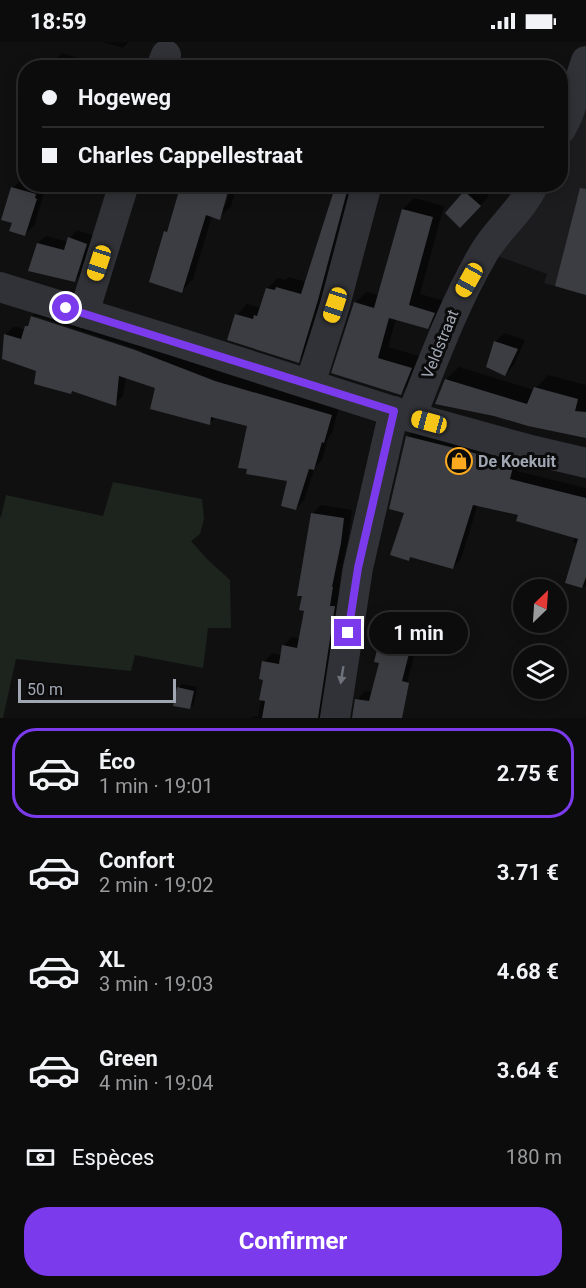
<!DOCTYPE html>
<html lang="fr">
<meta charset="utf-8">
<style>
:root{--surface:#0c0c0d;--page:#1a1a1b;--text:#f1f3f6;--muted:#9a9b9d;--line:#2c2c2e;--accent:#7c3aed}
body{margin:0;font-family:Roboto,sans-serif;background:var(--page);color:var(--text);height:100vh;display:flex;flex-direction:column;font-size:22px;white-space:nowrap}
*{box-sizing:border-box;margin:0}
p{font-size:20px;color:var(--muted)}
.icon{flex:none;width:33px;height:33px;fill:none;stroke:currentColor;stroke-width:2;stroke-linecap:round;stroke-linejoin:round}
.map{position:relative;height:676px;overflow:hidden}
.drawer{display:flex;flex-direction:column;background:var(--surface);flex:1}
.drawer>*{flex:none}
.top-card{position:absolute;left:18px;top:18px;width:550px;height:132px;border-radius:24px;box-shadow:0 3px 15px #0003,0 0 0 2px var(--line);display:grid;align-content:center;height:132px;padding:0 24px;background:var(--surface)}
.needle{width:39px;rotate:25deg}
.tools{position:absolute;left:513px;top:537px;display:grid;gap:12px}
.tools a{display:grid;place-items:center;width:54px;height:54px;border-radius:50%;background:var(--surface);box-shadow:0 3px 15px #0003,0 0 0 2px var(--line);font-size:30px}
.scale{position:absolute;left:18px;bottom:15px;width:158px;box-sizing:border-box;padding-left:6px;border:3px solid #a0a7b3;border-top:0;font-size:16px;line-height:21px;white-space:nowrap;color:#a0a7b3;-webkit-text-stroke:4px #0b0b0c;paint-order:stroke}
.end{position:absolute;width:27px;height:27px;margin:-14px;border:8px solid #7c3aed;background:#fff;box-shadow:0 0 0 3px #fff}
.from{border-radius:50%}
.bubble{position:absolute;height:42px;border-radius:21px;background:var(--surface);box-shadow:0 3px 15px #0003,0 0 0 2px var(--line);font-size:20px;font-weight:700;line-height:42px;text-align:center}
.car{position:absolute;width:18px;height:36px;margin:-18px -9px;border-radius:8px;box-shadow:0 0 4px 2px #0007;background:linear-gradient(#f5c518 24%,#345 0 40%,#f5c518 0 76%,#345 0 86%,#f5c518 0)}
.top-card b{display:flex;align-items:center;gap:21px;height:57px;font-size:22px}
.top-card b+b{border-top:2px solid var(--line)}
.top-card i{width:15px;height:15px;background:var(--text)}
ul{padding:10px 0 0;list-style:none}
li{display:flex;align-items:center;gap:18px;height:90px;margin:0 12px 9px;padding:0 12px;border:3px solid transparent;border-radius:24px}
li div{flex:1}
li b{display:block;font-size:22px}
li em{font-style:normal;font-weight:700}
li.on{border-color:var(--accent)}
li>.icon{width:54px;height:54px;stroke-width:1.5}
.pay{display:flex;align-items:center;gap:15px;height:66px;padding:0 24px;font-size:22px}
.pay p{margin-inline-start:auto}
.cta{display:flex;gap:12px;margin-top:auto;padding:12px 24px}
.cta a{flex:1;height:69px;border-radius:24px;background:var(--accent);color:#fff;font-size:24px;font-weight:700;line-height:69px;text-align:center}
.status{display:flex;justify-content:space-between;align-items:center;height:42px;padding:0 30px;background:var(--surface);direction:ltr}
.status svg{height:16px;fill:currentColor}
.map>svg:first-child{display:block}
</style>
<div class="status"><b>18:59</b><svg viewBox="0 0 49 12"><path d="M0 12V9h3v3zM5 12V6h3v6zM10 12V3h3v9zM15 12V0h3v12zM26 1h20v11H26zM47 4h2v5h-2z"/></svg></div>
<div class="map">
<svg width="586" height="676" viewBox="0 0 586 676">
<rect width="100%" height="100%" fill="#101011"/>
<path fill="#1c1c1e" d="M586,40v213l-42,-12 3,-9 -52,-19 47,-70 19,-1v-40l14,-29z"/>
<path fill="#1c241d" d="M113,440l89,17 2,20 -4,15 -9,7 17,19 22,20 1,48h-23l-5,40 -68,-13 -4,16 -115,-12 -13,59h-3v-201h1l5,-22 97,21z"/>
<g fill="#0007" fill-rule="evenodd">
<path d="M102,0h27l-6,6z"/>
<path d="M62,11l34,11 -1,4h-47z"/>
<path d="M22,137l4,1v4h13l4,2 -1,3 3,1 -11,36 -9,8 -12,-11v-35z"/>
<path d="M232,142h5l-6,22 -12,12 -7,-2 -19,63 -11,12 -16,-59 3,-4 53,-22h3z"/>
<path d="M338,142h18l-47,166 -11,11 -61,-46 10,-11 14,4 6,-20 11,-10 7,2 3,-3 19,5z"/>
<path d="M473,142h2l14,12 -29,30 -13,-13z"/>
<path d="M414,156l30,8 -24,88 25,7 -6,15 -12,11 -31,-8 -8,28 34,10 -10,25 -11,11 -68,-21 22,-69 11,-11 13,3 24,-86z"/>
<path d="M77,188l17,6 -11,37 -8,8 -37,-38 8,-7 22,6 2,-4z"/>
<path d="M41,266l102,34 81,31 115,34 -7,26 -4,5 -6,22 -7,7 -11,33 -8,9 -7,-29 -40,-55 -33,-8 -6,6 -53,-35 -31,-11 -3,19 -8,8 -41,-14 -3,3 -34,-23 -33,-12 2,-24 8,-8 11,4 7,-14zM36,274l106,35 -1,3 -107,-36z"/>
<path d="M504,291l21,7 -11,25 -9,9 -10,-32z"/>
<path d="M459,325l75,23 14,-15 38,10v51l-140,-57z"/>
<path d="M416,386l105,27 -4,16 69,17v99l-19,-5 12,-39 -6,-1 2,-5 -55,-23 -42,-10 -17,55 -8,9 -41,-12 -4,3 -3,-47 2,-75z"/>
<path d="M321,463l31,5 -3,24 -9,44h1l-3,20h5l-20,120h-71l2,-2 4,1 7,-39 -1,-16 8,-9 10,2 1,-9 9,-9 9,2 5,-30 7,-96z"/>
<path d="M391,584l29,7 -22,85 -41,-18 8,-9 8,1 7,-30 3,-27z"/>
<path d="M182,642l15,3 -3,17 -4,4 -12,-20z"/>
</g>
<g fill="#3c3d42">
<path d="M181,142h49l-10,36 -14,-5 -24,78 -33,-11 15,-51 3,1z"/>
<path d="M336,142h13l-31,116 -19,63 -72,-23 8,-26 18,5 1,-4 3,1 9,-28 9,2 1,-3 25,7z"/>
<path d="M11,145l25,7 -1,4 2,1 -12,37 -16,-5 3,-8 -11,-3z"/>
<path d="M580,146l6,1v106l-31,-9z"/>
<path d="M464,149l17,15 -21,22 -15,-15z"/>
<path d="M402,167l31,8 -24,88 26,8 -7,16 -39,-11 -11,40 34,10 -11,27 -70,-22 23,-71 20,6z"/>
<path d="M68,195l19,7 -12,38 -47,-11 9,-28 27,7z"/>
<path d="M31,274l104,34 80,31 117,34 -8,28 -2,-1 -8,28 -5,-1 -13,41 -15,-4 6,-25 -41,-7 1,-5 -9,-1 9,-42 -36,-9 -1,8 -60,-16 5,-21 -36,-12 -3,30 -44,-15 -1,3 -37,-10 2,-13 -34,-12 2,-25 17,5 4,-13h3z"/>
<path d="M494,299l24,8 -13,27 -19,-9z"/>
<path d="M445,337l82,25 7,-17 44,12 -3,12 11,1v26l-58,-12 -34,-10 -59,-12z"/>
<path d="M406,394l108,27 -4,16 76,19v79l-4,11 -17,-5 13,-44 -62,-18 2,-6 -45,-10 -20,64 -43,-12 -1,4 -19,-6 14,-42 -15,-4z"/>
<path d="M311,471l33,5 -3,25 -9,44h1l-3,19h5l-17,112h-56l3,-17 -6,-1 4,-20 -4,-1 3,-18 17,3 3,-19 15,3 7,-37 -5,-1 3,-14h-5z"/>
<path d="M381,592l31,8 -10,39 7,2 -7,35h-50l3,-19 14,2 10,-38 -5,-1z"/>
<path d="M177,645l17,4 -4,18 -17,-3z"/>
</g>
<g fill="none" stroke-linecap="round" stroke-linejoin="round">
<g stroke="#313237" stroke-width="30">
<path d="M161,26l5,-13"/>
<path d="M561,87l7,-14 18,-54"/>
<path d="M0,245l174,54 237,76 116,32 59,14"/>
<path d="M84,271l40,-129"/>
<path d="M310,342l25,-79 32,-121"/>
<path d="M411,375c22,-55 42,-111 72,-163 14,-25 39,-43 51,-70"/>
<path d="M335,676l23,-150 36,-157"/>
</g>
</g>
<defs><path id="oneway-solid" d="M-6-.8H1V-3.2L6.5 0L1 3.2V.8H-6Z" transform="scale(1.5)"/></defs>
<use fill="#6e727b" href="#oneway-solid" transform="translate(342 633) rotate(99)"/>
<g fill="none" stroke-linecap="round" stroke-linejoin="round">
<path stroke="#7c3aed" stroke-width="8" d="M66,266l328,103 -36,157 -10,65"/>
</g>
<defs>
<symbol id="shop-ring" viewBox="-11 -11 22 22"><circle r="9.5" fill="#0b0b0c" stroke="#fba91f" stroke-width="1.5"/><path d="M-5-2.5h2.3a2.7 3.5 0 0 1 5.4 0H5L5.5 6h-11ZM-1.5-2.5h3a1.5 2.3 0 0 0-3 0Z" fill="#fba91f"/></symbol>
</defs>
<g fill-rule="evenodd">
<use href="#shop-ring" x="444" y="404" width="30" height="30"/>
</g>
<g text-anchor="middle" dominant-baseline="central" stroke-width="6" stroke-linejoin="round" paint-order="stroke">
<g font-size="16" fill="#a0a7b3" stroke="#0b0b0c">
<text transform="translate(440 302) rotate(-68)">Veldstraat</text>
</g>
<g font-size="16" font-weight="bold" fill="#a0a7b3" stroke="#0b0b0c" text-anchor="start">
<text x="478" y="419">De Koekuit</text>
</g>
</g>
</svg>
<div class="tools">
<a><svg class="needle" viewBox="-14 -14 28 28"><path d="M0-13l5 13h-10z" fill="#e53935"/><path d="M0 13l5-13h-10z" fill="#9a9b9d"/></svg></a>
<a><svg class="icon" aria-label="layers" viewBox="0 0 24 24"><path d="M12 4l9 5-9 5-9-5zM3 14l9 5 9-5"/></svg></a>
</div>
<div class="scale">50 m</div>
<i class="end from" style="left:66px;top:266px"></i>
<i class="end" style="left:348px;top:591px"></i>
<div class="bubble" style="left:369px;top:570px;width:99px">1 min</div>
<i class="car" style="left:99px;top:221px;rotate:198deg"></i>
<i class="car" style="left:469px;top:238px;rotate:209deg"></i>
<i class="car" style="left:335px;top:263px;rotate:198deg"></i>
<i class="car" style="left:429px;top:380px;rotate:285deg"></i>
<div class="top-card">
<b><i class="from"></i>Hogeweg</b>
<b><i></i>Charles Cappellestraat</b>
</div>
</div>
<section class="drawer">
<ul>
<li class="on"><svg class="icon" aria-label="car" viewBox="0 0 24 24"><path d="M5 17H2v-5l4-1 3-4h7l3 4 3 1v5h-3M9 17h6M6 11h13"/><circle cx="7" cy="17" r="2"/><circle cx="17" cy="17" r="2"/></svg><div><b>Éco</b><p>1 min · 19:01</p></div><em>2.75 €</em></li>
<li><svg class="icon" aria-label="car" viewBox="0 0 24 24"><path d="M5 17H2v-5l4-1 3-4h7l3 4 3 1v5h-3M9 17h6M6 11h13"/><circle cx="7" cy="17" r="2"/><circle cx="17" cy="17" r="2"/></svg><div><b>Confort</b><p>2 min · 19:02</p></div><em>3.71 €</em></li>
<li><svg class="icon" aria-label="car" viewBox="0 0 24 24"><path d="M5 17H2v-5l4-1 3-4h7l3 4 3 1v5h-3M9 17h6M6 11h13"/><circle cx="7" cy="17" r="2"/><circle cx="17" cy="17" r="2"/></svg><div><b>XL</b><p>3 min · 19:03</p></div><em>4.68 €</em></li>
<li><svg class="icon" aria-label="car" viewBox="0 0 24 24"><path d="M5 17H2v-5l4-1 3-4h7l3 4 3 1v5h-3M9 17h6M6 11h13"/><circle cx="7" cy="17" r="2"/><circle cx="17" cy="17" r="2"/></svg><div><b>Green</b><p>4 min · 19:04</p></div><em>3.64 €</em></li>
</ul>
<div class="pay"><svg class="icon" aria-label="cash" viewBox="0 0 24 24"><path d="M3 7h18v10H3z"/><circle cx="12" cy="12" r="2"/></svg>Espèces<p>180 m</p></div>
<div class="cta"><a>Confirmer</a></div>
</section>
